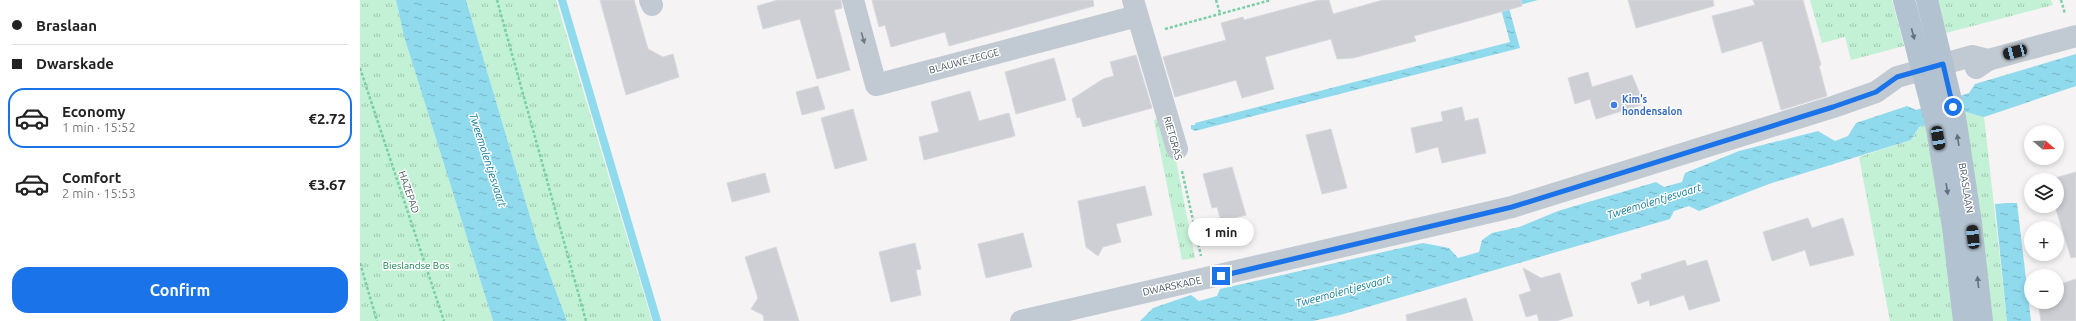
<!DOCTYPE html>
<meta charset="utf-8">
<style>
:root{--surface:#fff;--page:#f2f2f2;--text:#222;--muted:#767676;--line:#e0e0e0;--accent:#1a73e8}
body{margin:0;font-family:Ubuntu,sans-serif;background:var(--page);color:var(--text);height:100vh;display:flex;flex-direction:column;font-size:15px;white-space:nowrap}
*{box-sizing:border-box;margin:0}
p{font-size:13px;color:var(--muted)}
.icon{flex:none;width:22px;height:22px;fill:none;stroke:currentColor;stroke-width:2;stroke-linecap:round;stroke-linejoin:round}
.map{position:relative;flex:1;overflow:hidden}
.details{display:flex;flex-direction:column;background:var(--surface);width:360px}
.details>*{flex:none}
.top-card{display:grid;align-content:center;height:88px;padding:0 12px;background:var(--surface)}
.needle{width:26px;rotate:109deg}
.buttons{position:absolute;left:1664px;top:125px;display:grid;gap:8px}
.buttons a{display:grid;place-items:center;width:40px;height:40px;border-radius:50%;background:var(--surface);box-shadow:0 2px 6px #0003;font-size:20px}
.end{position:absolute;width:18px;height:18px;margin:-9px;border:5px solid #1a73e8;background:#fff;box-shadow:0 0 0 2px #fff}
.from{border-radius:50%}
.bubble{position:absolute;height:28px;border-radius:14px;background:var(--surface);box-shadow:0 2px 6px #0003;font-size:13px;font-weight:700;line-height:28px;text-align:center}
.car{position:absolute;width:12px;height:24px;margin:-12px -6px;border-radius:5px;box-shadow:0 0 3px 1px #0007;background:linear-gradient(#222 24%,#8ab4d8 0 40%,#222 0 76%,#8ab4d8 0 86%,#222 0)}
.top-card b{display:flex;align-items:center;gap:14px;height:38px;font-size:15px}
.top-card b+b{border-top:1px solid var(--line)}
.top-card i{width:10px;height:10px;background:var(--text)}
ul{padding:0;list-style:none}
li{display:flex;align-items:center;gap:12px;height:60px;margin:0 8px 6px;padding:0 4px;border:2px solid transparent;border-radius:16px}
li div{flex:1}
li b{display:block;font-size:15px}
li em{font-style:normal;font-weight:700}
li.current{border-color:var(--accent)}
li>.icon{width:36px;height:36px;stroke-width:1.5}
.button{display:flex;gap:8px;margin-top:auto;padding:8px 12px}
.button a{flex:1;height:46px;border-radius:16px;background:var(--accent);color:#fff;font-size:16px;font-weight:700;line-height:46px;text-align:center}
main{display:flex;flex:1;min-height:0}
.map>svg:first-child{display:block}
</style>
<main>
<section class="details">
<div class="top-card">
<b><i class="from"></i>Braslaan</b>
<b><i></i>Dwarskade</b>
</div>
<ul>
<li class="current"><svg class="icon" aria-label="car" viewBox="0 0 24 24"><path d="M5 17H2v-5l4-1 3-4h7l3 4 3 1v5h-3M9 17h6M6 11h13"/><circle cx="7" cy="17" r="2"/><circle cx="17" cy="17" r="2"/></svg><div><b>Economy</b><p>1 min · 15:52</p></div><em>€2.72</em></li>
<li><svg class="icon" aria-label="car" viewBox="0 0 24 24"><path d="M5 17H2v-5l4-1 3-4h7l3 4 3 1v5h-3M9 17h6M6 11h13"/><circle cx="7" cy="17" r="2"/><circle cx="17" cy="17" r="2"/></svg><div><b>Comfort</b><p>2 min · 15:53</p></div><em>€3.67</em></li>
</ul>
<div class="button"><a>Confirm</a></div>
</section>
<div class="map">
<svg width="1716" height="321" viewBox="0 0 1716 321">
<defs>
<pattern id="grass-tufts" width="24" height="20" patternUnits="userSpaceOnUse"><rect width="24" height="20" fill="#c3f1d5"/><path d="M3 7l-1-3M5 7V3M7 7l1-3M15 17l-1-3M17 17v-4M19 17l1-3" fill="none" stroke="#a0c6b0"/></pattern>
<pattern id="water-ripples" width="26" height="14" patternUnits="userSpaceOnUse"><rect width="26" height="14" fill="#90daee"/><path d="M2 4q2-2 4 0t4 0M15 11q2-2 4 0t4 0" fill="none" stroke="#78b4c4"/></pattern>
</defs>
<rect width="100%" height="100%" fill="#f5f3f3"/>
<g fill="url(#grass-tufts)">
<path d="M0,0h36l8,35 89,286h-133z"/>
<path d="M106,0h90l96,321h-85l-30,-81z"/>
<path d="M1450,0h82l12,46 -53,14 -6,-23 -23,6z"/>
<path d="M1573,0h118l2,5 -111,29z"/>
<path d="M1606,112l18,5 23,204h-19l-29,-206z"/>
<path d="M801,118l15,42 19,98 -13,2 -28,-140z"/>
<path d="M1569,124l27,197h-66l-31,-164 52,-17 8,-13z"/>
</g>
<g fill="url(#water-ripples)">
<path d="M36,0h70l71,240 30,81h-74l-89,-285z"/>
<path d="M1148,0h30l-29,8 11,40 -325,83 -4,-2v-4h4v-2l315,-81 -11,-40z"/>
<path d="M1716,54v32l-92,31 -18,-5 -37,12 -10,3 -8,13 -142,44 -70,27 -10,-5 -15,5 -4,8 -330,96 -27,6h-173l13,-13 38,-13 8,6 18,-5 3,-7 203,-46 26,5 9,10 21,-6 3,-12 10,-7 27,-6 39,-16 98,-29 8,5 18,-5 3,-9 54,-22 79,-20 17,10 13,-5 8,-13 51,-17 9,4 53,-17 6,-9z"/>
<path d="M1647,203h10l14,118h-24l-12,-117z"/>
</g>
<g fill="none" stroke-linecap="round" stroke-linejoin="round">
<path stroke="#90daee" stroke-width="8" d="M202,0l95,321"/>
</g>
<g fill="#cdcfd5" stroke="#d7d9de">
<path d="M240,0h34l14,49 15,8 10,-3 6,23 -53,18z"/>
<path d="M418,0h63l1,8 -8,2 16,60 -33,9 -17,-60 -37,10 -6,-23z"/>
<path d="M512,0h221l1,6 -145,40 -4,-14 -54,15 -6,-22 -6,2z"/>
<path d="M959,0h10l4,14 50,-14h138l1,6 -108,30 2,5 -63,17 -16,1 -6,-20 -66,18 9,32 -32,9 -6,-18 -61,17 -12,-40 63,-17 -5,-17 22,-6 1,3z"/>
<path d="M1268,0h85l1,6 -78,22z"/>
<path d="M1393,0h50l18,65 -2,1 8,30 -46,14 -19,-69 -40,12 -10,-37 43,-11z"/>
<path d="M776,55l16,53 -69,19 -3,-10 -3,1 -5,-19 31,-20 11,-3 -4,-14z"/>
<path d="M694,58l12,42 -50,14 -11,-42z"/>
<path d="M1228,72l4,15 40,-12 8,19 -2,3 3,8 -45,14 -6,-20 -15,5 -7,-26z"/>
<path d="M458,86l7,23 -23,6 -6,-23z"/>
<path d="M610,91l9,30 30,-8 6,23 -91,24 -5,-23 20,-5 -8,-30z"/>
<path d="M1102,107l3,14 13,-3 8,35 -44,10 -4,-16 -22,6 -5,-25 32,-7 -2,-9z"/>
<path d="M493,109l14,51 -32,9 -14,-51z"/>
<path d="M971,129l16,59 -25,6 -16,-59z"/>
<path d="M872,167l14,48 -25,6 -4,-14 -5,1 -9,-34z"/>
<path d="M1716,172v85l-5,1 -16,-52h2v-26h-9z"/>
<path d="M405,173l5,19 -38,10 -5,-19z"/>
<path d="M785,186l7,29 -36,9 5,18 -18,5 -5,9 -12,-9 -8,-46z"/>
<path d="M1448,218l4,10 31,-10 11,37 -44,11 -5,-16 -33,11 -9,-29z"/>
<path d="M663,233l9,34 -46,11 -8,-34z"/>
<path d="M555,243l6,26 -5,1 5,25 -30,7 -12,-50z"/>
<path d="M416,247l23,74h-35l-1,-6 -12,-6 7,-11 -13,-41z"/>
<path d="M1325,260l2,6 20,-6 13,41 -31,9 -5,-15 -34,11 -1,-6 -11,4 -7,-21 11,-4 -1,-5z"/>
<path d="M1163,268l18,10 19,-5 13,43 -17,5h-17l-2,-7 -11,3 -7,-22 12,-4z"/>
<path d="M1716,279v42h-35l-3,-19h19v-17z"/>
<path d="M1106,298l7,23h-66l-1,-6z"/>
</g>
<g fill="none" stroke-linecap="round" stroke-linejoin="round">
<g stroke="#7ad0a6" stroke-width="2.5" stroke-dasharray="3 2" stroke-linecap="butt">
<path d="M137,0l89,321"/>
<path d="M856,0l4,13"/>
<path d="M1701,0l4,14"/>
<path d="M805,29l106,-29"/>
<path d="M0,68l84,253"/>
<path d="M822,171l19,85"/>
<path d="M0,263l17,58"/>
</g>
<g stroke="#c1cad2" stroke-width="22">
<path d="M290,0l2,5"/>
<path d="M493,0l23,85 261,-69"/>
<path d="M773,0l44,149"/>
<path d="M1616,68l12,-8 88,-24"/>
<path d="M661,321l491,-114 321,-100 43,-15 21,-15 75,-21 16,4"/>
</g>
<g stroke="#b3c2d1" stroke-width="22">
<path d="M1544,0l32,123 17,104 11,94"/>
<path d="M1567,0l28,117 16,106 11,98"/>
</g>
</g>
<defs><path id="oneway-solid" d="M-6-.8H1V-3.2L6.5 0L1 3.2V.8H-6Z"/></defs>
<g fill="#64717d">
<use href="#oneway-solid" transform="translate(1553 34) rotate(75)"/>
<use href="#oneway-solid" transform="translate(1598 140) rotate(-99)"/>
<use href="#oneway-solid" transform="translate(1587 189) rotate(81)"/>
<use href="#oneway-solid" transform="translate(1618 282) rotate(-96)"/>
</g>
<use fill="#6e7983" href="#oneway-solid" transform="translate(503 38) rotate(74)"/>
<g fill="none" stroke-linecap="round" stroke-linejoin="round">
<path stroke="#1a73e8" stroke-width="5" d="M861,276l291,-69 321,-100 43,-15 21,-15 46,-13 10,43"/>
</g>
<circle fill="#3f7fe0" stroke="#fff" stroke-width="1.5" cx="1254" cy="105" r="4"/>
<g text-anchor="middle" dominant-baseline="central" stroke-width="3" stroke-linejoin="round" paint-order="stroke">
<g font-size="10" fill="#4a5661" stroke="#fff">
<text transform="translate(604 61) rotate(-15)">BLAUWE ZEGGE</text>
<text transform="translate(813 138) rotate(74)">RIETGRAS</text>
<text transform="translate(1606 188) rotate(81)">BRASLAAN</text>
<text transform="translate(49 192) rotate(71)">HAZEPAD</text>
<text transform="translate(812 286) rotate(-12)">DWARSKADE</text>
</g>
<g font-size="10" font-weight="bold" fill="#366cbe" stroke="#fff" text-anchor="start">
<text x="1262" y="99">Kim's<tspan x="1262" dy="12">hondensalon</tspan></text>
</g>
<g font-size="10" fill="#17864f" stroke="#fff">
<text x="56" y="265">Bieslandse Bos</text>
</g>
<g font-size="11" font-style="italic" fill="#0c7c9b" stroke="#fff">
<text transform="translate(128 160) rotate(72)">Tweemolentjesvaart</text>
<text transform="translate(1294 201) rotate(-17)">Tweemolentjesvaart</text>
<text transform="translate(983 291) rotate(-15)">Tweemolentjesvaart</text>
</g>
</g>
</svg>
<div class="buttons">
<a><svg class="needle" viewBox="-14 -14 28 28"><path d="M0-13l5 13h-10z" fill="#e53935"/><path d="M0 13l5-13h-10z" fill="#767676"/></svg></a>
<a><svg class="icon" aria-label="layers" viewBox="0 0 24 24"><path d="M12 4l9 5-9 5-9-5zM3 14l9 5 9-5"/></svg></a>
<a>+</a>
<a>−</a>
</div>
<i class="end from" style="left:1593px;top:107px"></i>
<i class="end" style="left:861px;top:276px"></i>
<div class="bubble" style="left:828px;top:218px;width:66px">1 min</div>
<i class="car" style="left:1655px;top:52px;rotate:255deg"></i>
<i class="car" style="left:1578px;top:138px;rotate:170deg"></i>
<i class="car" style="left:1613px;top:237px;rotate:354deg"></i>
</div>
</main>
